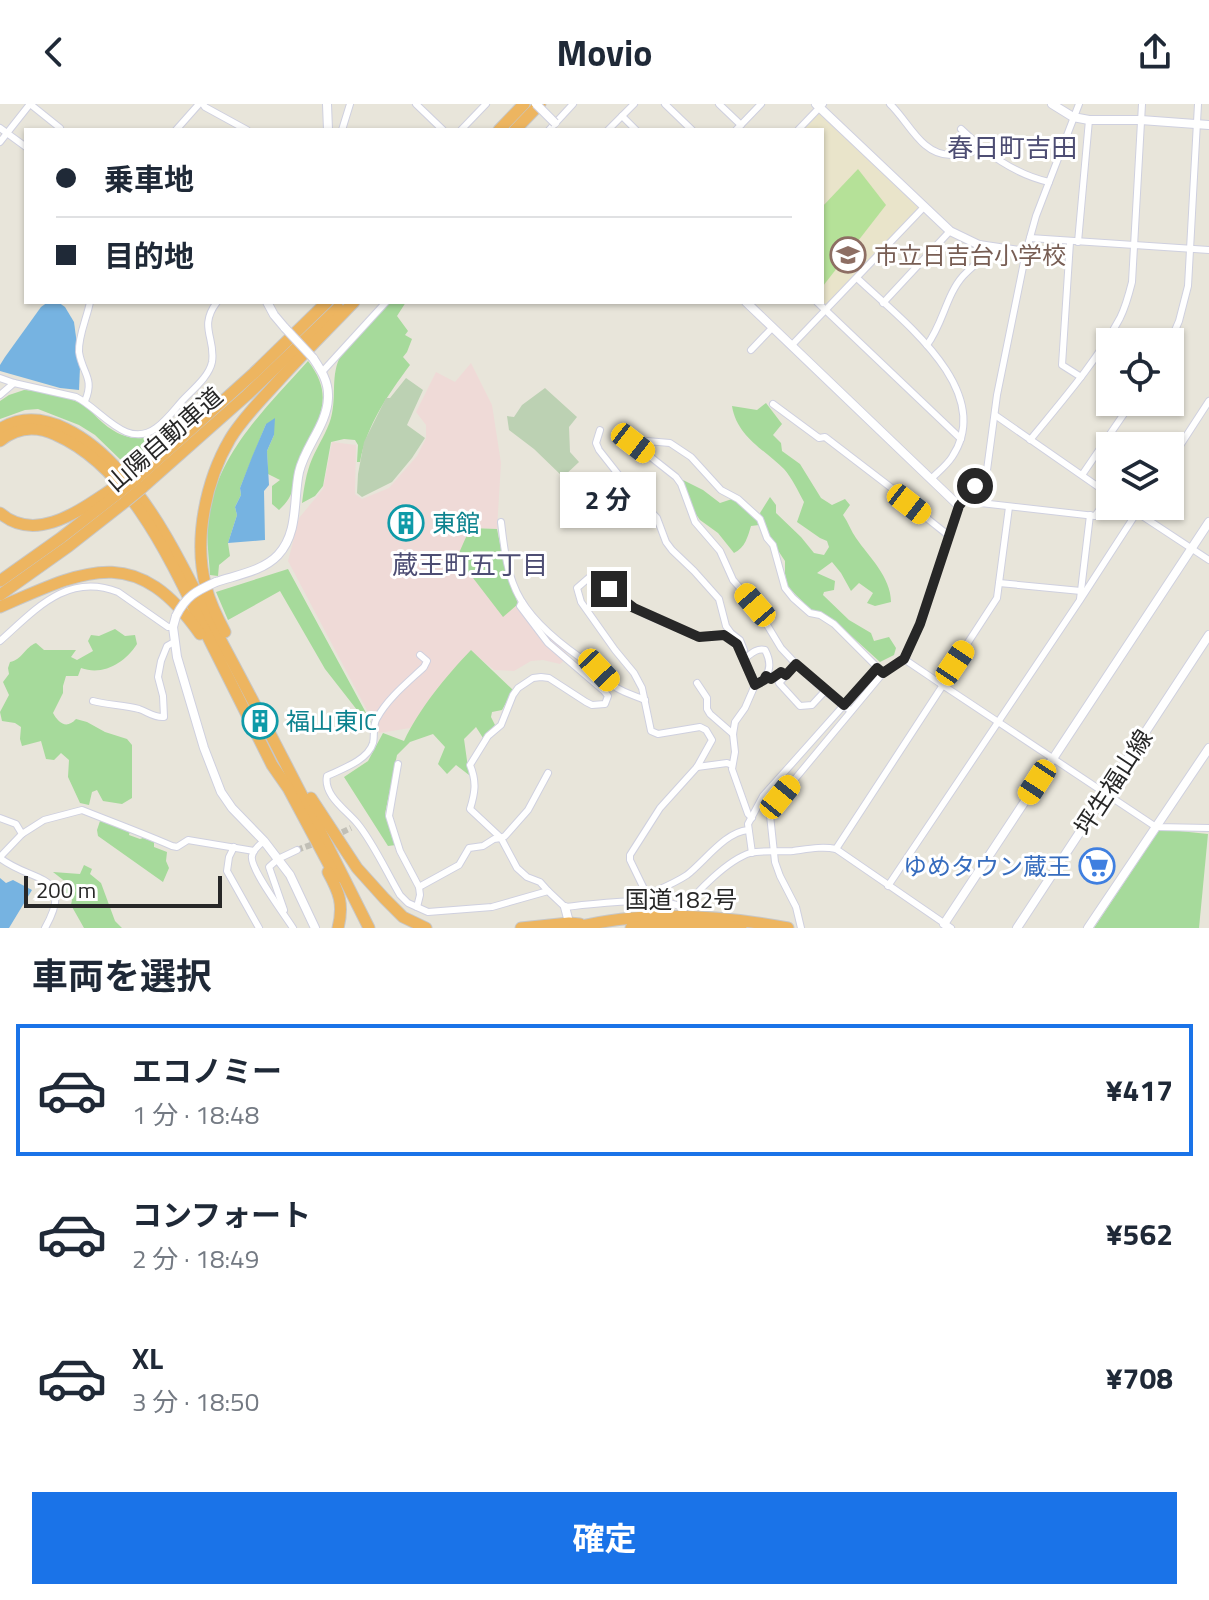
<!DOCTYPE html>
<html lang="ja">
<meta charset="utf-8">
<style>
:root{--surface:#fff;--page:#f6f6f7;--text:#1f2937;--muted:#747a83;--line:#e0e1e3;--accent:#1a73e8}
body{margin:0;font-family:"Titillium Web","Noto Sans JP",sans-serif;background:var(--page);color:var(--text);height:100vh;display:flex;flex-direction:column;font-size:30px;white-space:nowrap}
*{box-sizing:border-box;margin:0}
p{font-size:26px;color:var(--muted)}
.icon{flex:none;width:44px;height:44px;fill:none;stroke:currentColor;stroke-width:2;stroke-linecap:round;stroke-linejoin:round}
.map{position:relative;height:824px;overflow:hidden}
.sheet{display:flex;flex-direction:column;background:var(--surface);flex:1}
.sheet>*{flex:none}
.top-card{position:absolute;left:24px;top:24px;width:800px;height:176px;border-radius:0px;box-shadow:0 2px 6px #0004;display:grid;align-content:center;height:176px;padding:0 32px;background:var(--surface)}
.fabs{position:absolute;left:1096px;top:224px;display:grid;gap:16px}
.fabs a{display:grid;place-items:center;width:88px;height:88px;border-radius:0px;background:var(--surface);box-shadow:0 2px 6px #0004;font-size:40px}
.scale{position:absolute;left:24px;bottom:20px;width:198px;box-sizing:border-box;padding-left:8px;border:4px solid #272727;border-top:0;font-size:22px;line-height:28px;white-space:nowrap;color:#272727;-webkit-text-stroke:6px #fff;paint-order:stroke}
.end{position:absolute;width:36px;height:36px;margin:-18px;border:10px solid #272727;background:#fff;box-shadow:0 0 0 4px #fff}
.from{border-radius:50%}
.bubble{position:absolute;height:56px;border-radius:0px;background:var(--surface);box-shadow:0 2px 6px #0004;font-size:26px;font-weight:700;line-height:56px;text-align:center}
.car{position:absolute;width:24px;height:48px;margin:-24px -12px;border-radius:10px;box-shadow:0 0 6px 2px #0007;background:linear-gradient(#f5c518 24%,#345 0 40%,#f5c518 0 76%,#345 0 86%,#f5c518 0)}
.top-card b{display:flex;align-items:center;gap:28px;height:76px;font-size:30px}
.top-card b+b{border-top:2px solid var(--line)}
.top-card i{width:20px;height:20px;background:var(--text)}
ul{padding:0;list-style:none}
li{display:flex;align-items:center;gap:24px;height:132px;margin:0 16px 12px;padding:0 16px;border:4px solid transparent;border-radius:0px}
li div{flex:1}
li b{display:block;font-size:30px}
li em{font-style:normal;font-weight:700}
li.selected{border-color:var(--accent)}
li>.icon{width:72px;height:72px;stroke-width:1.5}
h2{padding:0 32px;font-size:36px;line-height:96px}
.primary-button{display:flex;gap:16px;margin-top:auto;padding:16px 32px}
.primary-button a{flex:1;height:92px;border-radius:0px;background:var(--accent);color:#fff;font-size:32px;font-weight:700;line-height:92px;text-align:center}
header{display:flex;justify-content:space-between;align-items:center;height:104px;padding:0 32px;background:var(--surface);font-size:36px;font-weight:700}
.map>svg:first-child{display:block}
</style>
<header><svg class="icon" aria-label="back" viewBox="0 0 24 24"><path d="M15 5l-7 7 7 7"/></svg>Movio<svg class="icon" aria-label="share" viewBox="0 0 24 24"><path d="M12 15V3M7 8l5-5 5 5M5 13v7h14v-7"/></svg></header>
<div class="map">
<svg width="1209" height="824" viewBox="0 0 1209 824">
<rect width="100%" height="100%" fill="#e8e5da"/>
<path fill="#e9e4ca" d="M818,10h4l97,91v3l-92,97 -5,-3v-172h-19z"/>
<path fill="#efdad7" d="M471,259l21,42 9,58 -4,66 -27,-1 17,66 16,22 15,-12 51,52 -9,8 -17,-4 -12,1 -17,10 -20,-1 -23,-19 -61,77 -31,5 -91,-172 11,-43 24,-29 9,-47 24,3 -1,49 7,5 27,-11 28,-32 9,-18v-13l-10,-13 20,-40 19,10z"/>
<g fill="#a6da9b">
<path d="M389,198h17l-9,14 11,15 -3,4 7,4 -5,13 -4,5 7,8c-22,30 -43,59 -50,97h-3l1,-17 -3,-5 -11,-1 -13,3 -8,44 -8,10 -13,7c2,-15 4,-30 10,-44 6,-14 15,-27 19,-41 6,-22 -1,-43 10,-63z"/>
<path d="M308,257c23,30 16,50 0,81 -4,7 -9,15 -11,23 -6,20 0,29 -18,45l-7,-6v-18l8,-6 -12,-6 -1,-23 7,-16 -8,-11 -26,64 1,7 -6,12 2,8 -9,28 2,13 -11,9 -1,11 -8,-1c-1,-18 -4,-37 -2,-55 8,-66 58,-112 100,-159z"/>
<path d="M24,286c17,1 47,7 61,16 6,5 12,12 18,17 18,15 30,17 53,14l-29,29 -32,-31 -16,-10 -41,-16 -13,1 -25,9v-18l9,-6z"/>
<path d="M766,299l16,21 -9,11 8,8 1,8 18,13 21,34 11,7 13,-6 5,6 -7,10c5,7 8,16 13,23 13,19 35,39 35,64l-16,4 -8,-3 6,-10 -14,-10 -8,8 -10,-18 -9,-11 -15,11 18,8 -1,9 -10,2 -1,3 26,25 22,13 3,8 15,-4 7,11 -2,7 -14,7 -44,-40 -15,-9 -11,-4 -22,-22 -3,-13v-13l-18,-27 -7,-21 10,-16 6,8v8l25,24 13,16 10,2 5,-8 -2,-6 -7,-3 -23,-16 7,-20c-6,-11 -12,-24 -20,-33 -20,-20 -47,-32 -52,-63l25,4z"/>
<path d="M683,376l20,10 17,13 12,-4c9,6 25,14 27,26l-8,1c-3,10 -6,22 -17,27l-16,-20 -18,-13 -10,-14z"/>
<path d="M470,424l27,1 7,35 14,40 -15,13 -43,-56 -1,-8z"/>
<path d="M288,465l83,153 -3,2 -43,-55 -45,-78 -52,29 -12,-28z"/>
<path d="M115,525l10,7 10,-1 2,9c-12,19 -34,32 -56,24l-3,8h-12l-3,10v7l-10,20c6,11 14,16 23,6l11,3 18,10 22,7 5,6v53l-10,6 -19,-3 -6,-11 -5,2 -3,13 -9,-2 -12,-26 1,-17 -8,-7 -7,7 -8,-1 -5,-18 -19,5 -2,-7 1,-12 -6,-4 -13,-2 -2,-9 9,-17 -6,-13 6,-8 -1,-6 2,-6c12,-2 15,-15 26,-19l8,7h32l-5,7 6,3 16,-9 -5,-10 3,-6 8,1z"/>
<path d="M471,546l42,40 -11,20 -10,2 -1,5 4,8 -12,13 -7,-11 -12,12 5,36 -13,-10 -9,9 -9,-10 7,-17 -12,-13 -23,8 -13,13 -12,59 11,31 -8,1 -44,-69 24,-16 15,-28 21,8c15,-32 42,-65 67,-91z"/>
<path d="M100,717l30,10 -1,4 11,4 3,-1 11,4v5l13,5 -1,9 3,7 -6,14 -65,-46 -1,-6z"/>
<path d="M1160,725l48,5 -9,94h-105z"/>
<path d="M84,761l8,4 -2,5 11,9 14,38 7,7h-38l-13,-23 1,-5 -6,-7 1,-10 -14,-11 27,2z"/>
</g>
<g fill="#bcd1b3">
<path d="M406,274l17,12 -16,35 18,13 -13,20 -20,24 -30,15 -5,-4 1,-19 6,-32 22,-44h4z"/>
<path d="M545,284l32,29 -8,10 1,25 9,10 -16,15 -29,-28 -25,-19 -2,-14 7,1 8,-12z"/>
</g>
<path fill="#b5e198" d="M858,65l28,36 -63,81 -1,-79z"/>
<g fill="#76b3e1">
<path d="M48,198h10l7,5 9,15 6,45 -1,23 -19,-2 -60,-17v-6l5,-8 36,-50z"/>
<path d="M275,314l-1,17 -7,16 2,34 -5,6 1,49 -37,3 9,-28 -2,-8 6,-12 -1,-7 12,-31 14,-33z"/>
<path d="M0,774l6,5 7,-3 19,10 -23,38h-9z"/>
</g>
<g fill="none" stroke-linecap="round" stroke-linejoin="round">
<g stroke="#c1bfb6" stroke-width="6" stroke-dasharray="6 3" stroke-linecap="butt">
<path d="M334,732l17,-8"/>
<path d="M297,746l19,-7"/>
</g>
<defs>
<g id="street">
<path d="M30,0l30,24 -2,2"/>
<path d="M203,0l2,3 42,23"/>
<path d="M416,0l27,26"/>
<path d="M665,0l27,26"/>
<path d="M719,0l22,21"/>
<path d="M890,0c19,18 31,51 61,51 11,0 22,-3 32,-6"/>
<path d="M622,12l14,14"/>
<path d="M0,24l26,19"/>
<path d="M961,25c25,24 53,45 88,53"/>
<path d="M176,26l23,-26"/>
<path d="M342,26l8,-26"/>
<path d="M461,26l25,-26"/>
<path d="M549,26l24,-26"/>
<path d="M608,26l26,-26"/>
<path d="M736,26l25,-26"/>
<path d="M798,26l25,-26"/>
<path d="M0,38l30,-38"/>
<path d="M1030,134l179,12"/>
<path d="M1070,138l-8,123 19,12"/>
<path d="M1078,138l11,-122"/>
<path d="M857,174c42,40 140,112 95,179 -5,8 -14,15 -21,22"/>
<path d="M817,198l144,137"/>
<path d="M883,199l67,-72"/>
<path d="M1170,238l9,-21 9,-35 10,-182"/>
<path d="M792,241l132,-138"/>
<path d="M927,241c16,-21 19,-50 36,-69 9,-10 21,-17 26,-29"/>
<path d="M751,246l22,-23"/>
<path d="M322,268l64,-70"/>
<path d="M0,274l14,5 62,14c25,12 50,53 80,31 10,-7 18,-18 26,-27 10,-11 27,-24 30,-39 4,-24 -14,-35 5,-60"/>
<path d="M0,291l14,-12"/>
<path d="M85,297c10,-23 -3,-28 -6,-49 -1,-16 8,-34 11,-50"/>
<path d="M773,300l46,34 6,-1 77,59 7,8 39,31"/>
<path d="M995,311l115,80"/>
<path d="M600,326l-4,13 3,7 26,33 32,35 9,24 6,8 22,21 25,28 7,27 5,7 9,7 4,10"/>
<path d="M1030,336c31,-38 67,-79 90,-122 6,-12 9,-24 12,-36l10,-178"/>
<path d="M633,339l2,-3 35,3 21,14 30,33 17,9 22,20 7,19 6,7 12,43 8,10 17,15 10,2 14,9 49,49"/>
<path d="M633,339l43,34 5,7 14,38 25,29 13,29 22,25 26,43 15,16 29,27 26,20"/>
<path d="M1170,357l39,-60"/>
<path d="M1082,371l50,-73"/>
<path d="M963,397l132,15 15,-21"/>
<path d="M1127,402l82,54"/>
<path d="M501,418c3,26 6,55 20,78 16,27 47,50 73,67 9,6 14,15 23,21 8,5 19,8 28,12"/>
<path d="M999,479l82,8"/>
<path d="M1080,495l10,-84"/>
<path d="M522,498l-2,4 28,37 56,48 4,5 -3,8 -13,1 -6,-3 -37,-24 -8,-1 -8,1 -15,10 -5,7 -12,30 -13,11 -18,29c7,17 5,28 0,44l31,29 16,30 10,9 13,5 8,9"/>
<path d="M0,537c35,-31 67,-69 118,-49l50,35h5"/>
<path d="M420,551l7,6 -3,6c-17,16 -36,31 -47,51 -5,8 -2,17 -4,25 -5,17 -31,26 -46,33 -4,19 19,34 30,47 16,19 30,50 43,72l8,8 20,9 64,-5 56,-16 17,16c28,-3 96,-12 119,1"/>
<path d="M744,555c7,-5 12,-11 21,-9 8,15 5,27 -10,35"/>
<path d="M904,555l37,25 56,-86 12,-91"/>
<path d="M796,560l-17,19 21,23 12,-1 13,-14"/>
<path d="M766,572l5,3 10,-7 5,3"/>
<path d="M697,579l10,15v11l3,5 23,20"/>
<path d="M941,580l215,143 53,1"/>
<path d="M93,597c15,4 31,4 46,8 9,3 15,9 25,8l-1,-21 -5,-19 3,-16 6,-15 7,-4"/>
<path d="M398,660l-9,52 11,35 19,36 1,8 -3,12"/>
<path d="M697,663l30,-4 5,2"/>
<path d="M0,714l16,6 6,10"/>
<path d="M264,737c-5,4 -11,9 -12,15 -3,12 33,59 41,72"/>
<path d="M234,743l-5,10 -2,14 32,57"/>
<path d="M836,745l107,-164"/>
<path d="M752,749l-4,-29 15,-28 114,-128"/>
<path d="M0,753l22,-23 22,-14 38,-10c30,12 60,23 90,36l5,1 11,-7 66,11"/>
<path d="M0,754c32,25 76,15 45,70"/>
<path d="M888,782l192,-286 61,-94"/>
<path d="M419,783l40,-22 10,-17 14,-2 11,-7 7,-1 4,-2 23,-26 20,-37"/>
<path d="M647,791c13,-6 28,-12 40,-20 18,-14 38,-43 61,-45"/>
<path d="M647,797v-6l-17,-35v-5l30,-47 37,-41 15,-27 -6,-10 -6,-3 -42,7 -7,-3 -9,-43 -8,-15 -19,-23 -34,-48 -4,-14 15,-13 34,28 21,12 52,22 25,-2 13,9 18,41 -10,23 -10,14 -2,12 2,18 -3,17 16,45 4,4"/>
<path d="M684,805c13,-18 44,-49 66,-56 13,-3 29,-1 43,-2 15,-2 29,-5 43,-2l115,79"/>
<path d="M284,806l-15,-43 9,-8 19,-9"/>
<path d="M801,824l-5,-21 -16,-31 -5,-14 -5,-47 10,-18 103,-124 21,-14 16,-35 39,-118 28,-36 10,-75 29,-143 10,-36 43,-112"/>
</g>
<g id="secondary">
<path d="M327,0l1,26"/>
<path d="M816,0l134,127 29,14 47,7"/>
<path d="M1052,0l21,13 16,3h52l68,5"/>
<path d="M267,198l7,13 11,13"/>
<path d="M746,198l213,204"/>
<path d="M216,478c21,-7 47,-11 62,-27 21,-23 15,-55 21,-83 6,-26 28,-47 29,-74 1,-16 -7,-28 -15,-40"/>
<path d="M176,512l-3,11 4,30 27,91 17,44 11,16 32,33 26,34 25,53"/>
<path d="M565,803l5,19"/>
<path d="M944,820l265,-402"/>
<path d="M1017,824l192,-293"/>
<path d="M1088,824l121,-180"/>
</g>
<g id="highway">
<path d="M499,26l25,-26"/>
<path d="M515,26l25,-26"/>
<path d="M0,325c43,-27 93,12 121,44 42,47 68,107 97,162 52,97 102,195 151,293"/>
<path d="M0,337c17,-14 37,-15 56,-6 80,35 122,143 159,216 19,38 38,76 57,114l16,23 48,90"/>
<path d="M136,375l118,-106 73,-71"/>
<path d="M142,384l105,-93 91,-87"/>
<path d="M0,409c36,31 80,-3 112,-24"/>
<path d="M0,477l62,-44 54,-42"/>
<path d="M0,491l69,-49 56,-44"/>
<path d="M0,503c87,-38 136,-64 200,27"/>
<path d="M225,528c-8,-15 -15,-29 -19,-45 -13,-47 0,-107 24,-148 14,-23 34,-42 51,-61 24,-26 49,-51 73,-76"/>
<path d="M311,694l46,70 27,30 19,19 23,11"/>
<path d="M328,768c11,20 16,32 10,56"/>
<path d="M521,824l48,-5 11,1"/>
<path d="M574,824c69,-18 145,-13 214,0"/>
<path d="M631,824c34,-7 75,-5 110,0"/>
</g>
</defs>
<use href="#street" stroke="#cfd0df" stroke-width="8"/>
<use href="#secondary" stroke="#cfd0df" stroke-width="10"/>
<use href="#highway" stroke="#c7c7c7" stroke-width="13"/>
<use href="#street" stroke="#fff" stroke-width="6"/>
<use href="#secondary" stroke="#fff" stroke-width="8"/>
<use href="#highway" stroke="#edb560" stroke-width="11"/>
<defs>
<g id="secondary-bridge">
<path d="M536,0l19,19"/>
<path d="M285,224l28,30"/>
<path d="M176,512c10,-20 20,-25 40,-34"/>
</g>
<g id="highway-bridge">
<path d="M116,391l20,-16"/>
<path d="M125,398l17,-14"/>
</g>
</defs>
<use href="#secondary-bridge" stroke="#cfd0df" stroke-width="10" stroke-linecap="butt"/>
<use href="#highway-bridge" stroke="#c7c7c7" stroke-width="13" stroke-linecap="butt"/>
<use href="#secondary-bridge" stroke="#fff" stroke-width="8"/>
<use href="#highway-bridge" stroke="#edb560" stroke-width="11"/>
</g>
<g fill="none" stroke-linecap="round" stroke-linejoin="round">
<path stroke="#272727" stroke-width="10" d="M609,485l25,19 65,29 25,-2 13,9 18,41 9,-5 2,-4 5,3 10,-7 5,3 10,-11 48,41 33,-37 6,5 21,-14 16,-35 39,-118 16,-20"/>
</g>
<defs>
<symbol id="school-ring" viewBox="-11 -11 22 22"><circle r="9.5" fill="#fff" stroke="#8d6e63" stroke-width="1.5"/><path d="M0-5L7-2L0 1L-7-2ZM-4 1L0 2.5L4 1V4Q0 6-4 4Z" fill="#8d6e63"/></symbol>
<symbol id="building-ring" viewBox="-11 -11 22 22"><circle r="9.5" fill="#fff" stroke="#0f9aa8" stroke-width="1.5"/><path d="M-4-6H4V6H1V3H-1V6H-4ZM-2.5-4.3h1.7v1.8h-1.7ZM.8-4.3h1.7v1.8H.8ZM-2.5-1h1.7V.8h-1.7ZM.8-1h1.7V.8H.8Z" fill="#0f9aa8"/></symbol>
<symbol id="supermarket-ring" viewBox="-11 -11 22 22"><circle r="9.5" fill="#fff" stroke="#3f7fe0" stroke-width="1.5"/><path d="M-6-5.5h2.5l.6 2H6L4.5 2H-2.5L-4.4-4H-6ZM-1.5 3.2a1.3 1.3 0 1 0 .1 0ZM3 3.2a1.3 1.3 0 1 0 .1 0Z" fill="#3f7fe0"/></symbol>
</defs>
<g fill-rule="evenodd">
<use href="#school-ring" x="828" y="131" width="40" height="40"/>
<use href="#building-ring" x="386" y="399" width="40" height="40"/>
<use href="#building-ring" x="240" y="597" width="40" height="40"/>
<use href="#supermarket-ring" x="1077" y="742" width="40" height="40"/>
</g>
<g text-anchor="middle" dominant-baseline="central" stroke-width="6" stroke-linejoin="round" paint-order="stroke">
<g font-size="24" fill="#785e54" stroke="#fff" text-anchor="start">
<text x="874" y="151">市立日吉台小学校</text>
</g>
<g font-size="24" fill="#272727" stroke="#fff">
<text transform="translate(164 335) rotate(-41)">山陽自動車道</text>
<text transform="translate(1113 678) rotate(-57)">坪生福山線</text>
<text x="681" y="795">国道182号</text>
</g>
<g font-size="24" fill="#0d838f" stroke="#fff" text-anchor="start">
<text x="432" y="419">東館</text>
<text x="286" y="617">福山東IC</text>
</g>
<g font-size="24" fill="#366cbe" stroke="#fff" text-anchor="end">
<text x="1071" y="762">ゆめタウン蔵王</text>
</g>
<g font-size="26" fill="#4d4d73" stroke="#fff">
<text x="1012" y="43">春日町吉田</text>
<text x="470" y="460">蔵王町五丁目</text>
</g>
</g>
</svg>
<div class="fabs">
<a><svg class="icon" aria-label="locate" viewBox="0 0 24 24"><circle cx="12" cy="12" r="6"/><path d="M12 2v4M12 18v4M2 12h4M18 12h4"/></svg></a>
<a><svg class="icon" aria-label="layers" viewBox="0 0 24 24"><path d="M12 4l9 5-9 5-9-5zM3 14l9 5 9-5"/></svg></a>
</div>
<div class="scale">200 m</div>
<i class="end from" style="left:975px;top:382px"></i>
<i class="end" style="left:609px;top:485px"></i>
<div class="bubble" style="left:560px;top:368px;width:96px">2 分</div>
<i class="car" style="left:633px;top:339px;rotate:128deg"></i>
<i class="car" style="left:909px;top:400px;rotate:128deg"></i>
<i class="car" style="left:755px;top:501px;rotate:319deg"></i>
<i class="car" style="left:955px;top:559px;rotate:34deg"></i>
<i class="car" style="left:599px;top:566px;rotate:137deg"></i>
<i class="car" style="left:1037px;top:678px;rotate:213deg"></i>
<i class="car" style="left:780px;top:693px;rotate:39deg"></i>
<div class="top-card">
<b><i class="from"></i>乗車地</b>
<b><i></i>目的地</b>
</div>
</div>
<section class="sheet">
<h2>車両を選択</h2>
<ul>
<li class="selected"><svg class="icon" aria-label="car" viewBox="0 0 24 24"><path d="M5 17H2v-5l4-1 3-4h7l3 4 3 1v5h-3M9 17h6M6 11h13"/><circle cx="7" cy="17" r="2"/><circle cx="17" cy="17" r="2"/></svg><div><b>エコノミー</b><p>1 分 · 18:48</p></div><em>¥417</em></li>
<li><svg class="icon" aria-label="car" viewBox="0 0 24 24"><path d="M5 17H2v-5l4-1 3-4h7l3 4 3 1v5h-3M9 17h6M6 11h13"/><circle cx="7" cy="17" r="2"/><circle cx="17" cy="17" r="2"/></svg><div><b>コンフォート</b><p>2 分 · 18:49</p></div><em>¥562</em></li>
<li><svg class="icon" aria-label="car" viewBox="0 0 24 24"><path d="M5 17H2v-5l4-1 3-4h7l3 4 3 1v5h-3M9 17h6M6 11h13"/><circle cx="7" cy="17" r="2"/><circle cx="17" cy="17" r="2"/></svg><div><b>XL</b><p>3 分 · 18:50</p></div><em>¥708</em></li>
</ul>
<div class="primary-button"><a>確定</a></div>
</section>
